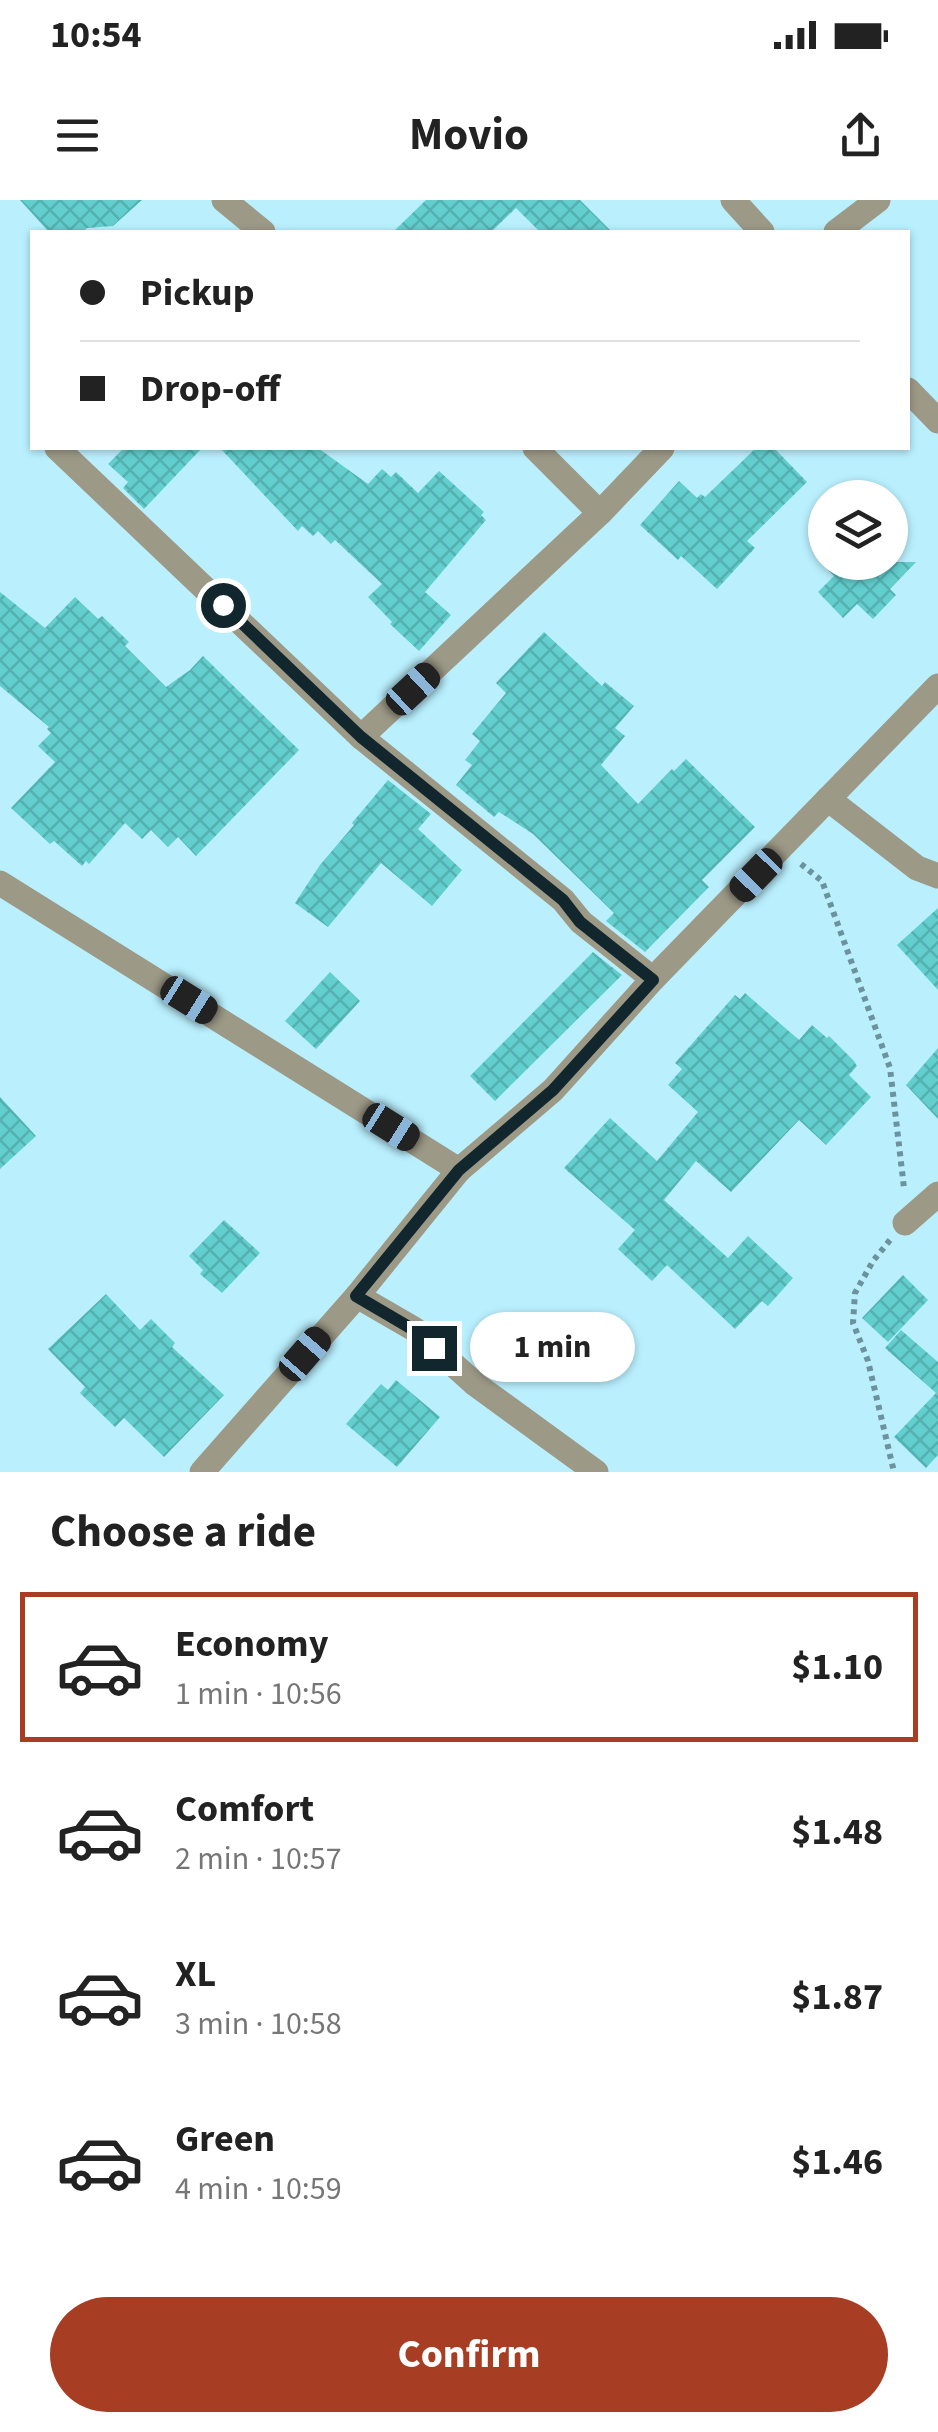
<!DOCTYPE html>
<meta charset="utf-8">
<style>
:root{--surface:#fff;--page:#f2f2f2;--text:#222;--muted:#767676;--line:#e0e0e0;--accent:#a73e24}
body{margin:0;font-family:"Source Sans 3",sans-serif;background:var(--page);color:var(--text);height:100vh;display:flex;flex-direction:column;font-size:38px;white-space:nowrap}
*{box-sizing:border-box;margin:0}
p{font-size:32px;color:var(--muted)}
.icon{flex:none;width:55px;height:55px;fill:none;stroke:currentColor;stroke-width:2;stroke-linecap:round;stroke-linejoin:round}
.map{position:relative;height:1272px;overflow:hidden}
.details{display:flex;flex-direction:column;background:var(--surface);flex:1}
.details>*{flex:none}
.guide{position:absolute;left:30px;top:30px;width:880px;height:220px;border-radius:0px;box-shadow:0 2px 8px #0004;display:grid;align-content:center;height:220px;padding:0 50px;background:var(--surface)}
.buttons{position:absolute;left:808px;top:280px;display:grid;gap:20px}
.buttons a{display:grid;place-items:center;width:100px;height:100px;border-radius:50%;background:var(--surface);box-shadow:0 2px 8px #0004;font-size:50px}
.end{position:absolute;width:45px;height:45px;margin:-22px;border:12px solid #12272d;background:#fff;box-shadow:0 0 0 5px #fff}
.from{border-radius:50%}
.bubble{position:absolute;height:70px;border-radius:35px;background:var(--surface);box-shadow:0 2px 8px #0004;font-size:32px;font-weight:700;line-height:70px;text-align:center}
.car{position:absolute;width:30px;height:60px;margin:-30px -15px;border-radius:12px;box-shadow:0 0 8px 2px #0007;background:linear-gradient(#222 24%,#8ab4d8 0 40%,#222 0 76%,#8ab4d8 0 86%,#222 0)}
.guide b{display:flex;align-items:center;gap:35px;height:95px;font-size:38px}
.guide b+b{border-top:2px solid var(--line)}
.guide i{width:25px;height:25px;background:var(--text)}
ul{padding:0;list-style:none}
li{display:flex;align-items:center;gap:30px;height:150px;margin:0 20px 15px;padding:0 30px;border:5px solid transparent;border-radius:0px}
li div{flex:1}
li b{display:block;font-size:38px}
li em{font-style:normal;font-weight:700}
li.active{border-color:var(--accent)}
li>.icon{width:90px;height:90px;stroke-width:1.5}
h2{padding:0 50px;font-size:45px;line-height:120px}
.action{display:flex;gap:20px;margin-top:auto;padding:20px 50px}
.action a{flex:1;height:115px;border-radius:60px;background:var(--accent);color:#fff;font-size:40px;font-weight:700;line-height:115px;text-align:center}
.status{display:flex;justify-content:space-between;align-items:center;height:70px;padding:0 50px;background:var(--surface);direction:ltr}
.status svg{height:28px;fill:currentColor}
header{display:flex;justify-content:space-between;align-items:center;height:130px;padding:0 50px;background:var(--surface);font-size:45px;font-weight:700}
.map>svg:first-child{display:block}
</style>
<div class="status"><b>10:54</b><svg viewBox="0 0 49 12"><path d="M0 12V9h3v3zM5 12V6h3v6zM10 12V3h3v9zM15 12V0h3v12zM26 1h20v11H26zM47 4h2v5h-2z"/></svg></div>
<header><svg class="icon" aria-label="menu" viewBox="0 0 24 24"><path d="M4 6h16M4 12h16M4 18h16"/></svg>Movio<svg class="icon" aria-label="share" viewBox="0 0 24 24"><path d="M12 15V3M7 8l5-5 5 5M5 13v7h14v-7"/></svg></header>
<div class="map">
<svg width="938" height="1272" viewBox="0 0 938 1272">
<defs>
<pattern id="building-cross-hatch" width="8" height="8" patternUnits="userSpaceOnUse" patternTransform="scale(2.5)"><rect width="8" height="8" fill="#63cece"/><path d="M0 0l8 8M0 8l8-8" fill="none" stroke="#55b1b1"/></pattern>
</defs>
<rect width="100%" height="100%" fill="#baf0fe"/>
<g fill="url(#building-cross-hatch)">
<path d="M20,0h122l-29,26 -26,2 -4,4h-34z"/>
<path d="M426,0h154l32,32h-72l-24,-24 -25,24h-98z"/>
<path d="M124,248h78l-58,61 -21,-21 5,-6 -20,-18z"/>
<path d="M220,248h98l50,36 14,-15 9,8 5,-5 22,21 21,-22 45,41 -3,3 5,5 -61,72 26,23 -32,36 -29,-27 2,-2 -24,-25 14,-13 -47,-44 -4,4 -13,-13 -5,5 -11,-10 -4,5z"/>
<path d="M756,248h18l33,34 -60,59 8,7 -38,41 -36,-33 -3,4 -38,-35 39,-44 18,17 4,-4 4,3z"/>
<path d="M820,362h96l-26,27 6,6 -23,24 -16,-15 -14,14 -25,-26 16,-16z"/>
<path d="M0,392l45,36 30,-31 23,22 4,-3 27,26 -4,4 41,41 24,-17 13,-14 96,94 -103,106 -18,-19 -10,10 -17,-17 -9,9 -17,-16 -36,41 -3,-3 -4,5 -28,-25 -4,3 -39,-36 44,-46 -17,-16 13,-13 -4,-4 2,-2 -49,-41z"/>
<path d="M544,432l58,54 3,-4 29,24 -19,22 10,8 -24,29 37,39 34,-35 2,2 12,-12 69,68 -53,53 7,7 -64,65 -39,-31 8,-8 -81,-79 -34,-22 -5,5 -38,-32 16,-20 -7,-5 15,-19 -8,-7 34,-41 -10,-10z"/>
<path d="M388,580l43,34 -13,15 44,41 -30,36 -51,-43 -53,64 -33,-24 25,-38 34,-40 -2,-2z"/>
<path d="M938,708v82l-41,-45z"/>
<path d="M593,752l29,23 -127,126 -25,-25z"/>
<path d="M330,772l30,29 -44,48 -31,-28z"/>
<path d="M745,793l54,47 13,-15 15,13 2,-2 25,25 3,5 -8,9 22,22 -45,48 -27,-25 -68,72 -35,-31 -32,39 64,58 20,-22 45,42 -25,28 -6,-5 -27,28 -68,-64 -15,16 -34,-32 17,-19 -71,-62 46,-50 47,43 41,-49 -30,-27 14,-16 -7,-6 60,-68 5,4z"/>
<path d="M938,848v71l-32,-34z"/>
<path d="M0,897l36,39 -36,33z"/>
<path d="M224,1020l36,33 -38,40 -22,-19 3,-4 -14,-14z"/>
<path d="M903,1075l25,25 -40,42 -26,-24z"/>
<path d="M106,1094l34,36 11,-11 24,24 -3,4 52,48 -60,62 -40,-39 -9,9 -35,-34 5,-6 -37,-38z"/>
<path d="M901,1130l37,32v93l-12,13 -32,-31 42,-44 -51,-45z"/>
<path d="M396,1180l44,37 -43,50 -51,-43 35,-40 7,6z"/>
</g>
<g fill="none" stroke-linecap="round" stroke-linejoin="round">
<g stroke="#6c939d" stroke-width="6" stroke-dasharray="5 5" stroke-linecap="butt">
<path d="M801,664l21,17 68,187 14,120"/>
<path d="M890,1040l-17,21 -18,32 -2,30 15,38 26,111"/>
</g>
<g stroke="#9d9987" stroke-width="25">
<path d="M224,0l39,32"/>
<path d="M733,0l29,32"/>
<path d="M836,32l42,-32"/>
<path d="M908,190l30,31"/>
<path d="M57,248l304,289 202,163 18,22 72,57"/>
<path d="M535,248l65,65"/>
<path d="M361,537l239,-224 62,-65"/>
<path d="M828,599l89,69 21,8"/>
<path d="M0,683l459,287"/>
<path d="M905,1023l33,-29"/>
<path d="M357,1096l57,33 61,55 121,88"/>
<path d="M202,1272l155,-176 102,-126 94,-80 100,-111 285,-293"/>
</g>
</g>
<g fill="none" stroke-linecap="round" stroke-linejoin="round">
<path stroke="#12272d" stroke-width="12" d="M223,405l138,132 202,163 17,22 73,58 -100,110 -94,80 -103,126 58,34 20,18"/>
</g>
</svg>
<div class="buttons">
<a><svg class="icon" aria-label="layers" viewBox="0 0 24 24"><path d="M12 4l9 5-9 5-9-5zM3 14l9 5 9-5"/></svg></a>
</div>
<i class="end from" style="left:223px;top:405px"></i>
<i class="end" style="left:434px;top:1148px"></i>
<div class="bubble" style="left:470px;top:1112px;width:165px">1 min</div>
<i class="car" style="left:413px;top:489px;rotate:47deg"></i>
<i class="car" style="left:756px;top:675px;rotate:224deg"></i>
<i class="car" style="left:189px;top:800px;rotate:122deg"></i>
<i class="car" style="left:391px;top:927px;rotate:122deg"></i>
<i class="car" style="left:305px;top:1154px;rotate:41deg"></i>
<div class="guide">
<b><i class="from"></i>Pickup</b>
<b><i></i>Drop-off</b>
</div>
</div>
<section class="details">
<h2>Choose a ride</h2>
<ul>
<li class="active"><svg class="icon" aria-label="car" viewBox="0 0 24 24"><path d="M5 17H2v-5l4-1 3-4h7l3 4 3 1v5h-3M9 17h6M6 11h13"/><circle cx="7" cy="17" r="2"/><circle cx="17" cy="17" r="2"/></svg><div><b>Economy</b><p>1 min · 10:56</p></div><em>$1.10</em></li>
<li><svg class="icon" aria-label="car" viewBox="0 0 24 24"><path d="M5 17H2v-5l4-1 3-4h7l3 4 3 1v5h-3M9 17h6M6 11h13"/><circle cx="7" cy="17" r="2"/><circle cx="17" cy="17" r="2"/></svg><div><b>Comfort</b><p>2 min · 10:57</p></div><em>$1.48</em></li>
<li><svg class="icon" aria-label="car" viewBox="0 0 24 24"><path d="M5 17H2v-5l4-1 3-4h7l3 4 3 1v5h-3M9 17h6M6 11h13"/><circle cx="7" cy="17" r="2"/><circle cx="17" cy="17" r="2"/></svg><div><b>XL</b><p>3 min · 10:58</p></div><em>$1.87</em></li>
<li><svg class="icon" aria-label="car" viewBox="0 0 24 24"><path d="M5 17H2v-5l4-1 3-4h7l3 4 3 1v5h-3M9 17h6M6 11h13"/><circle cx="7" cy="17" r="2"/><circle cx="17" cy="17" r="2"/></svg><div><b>Green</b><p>4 min · 10:59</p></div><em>$1.46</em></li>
</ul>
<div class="action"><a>Confirm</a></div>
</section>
